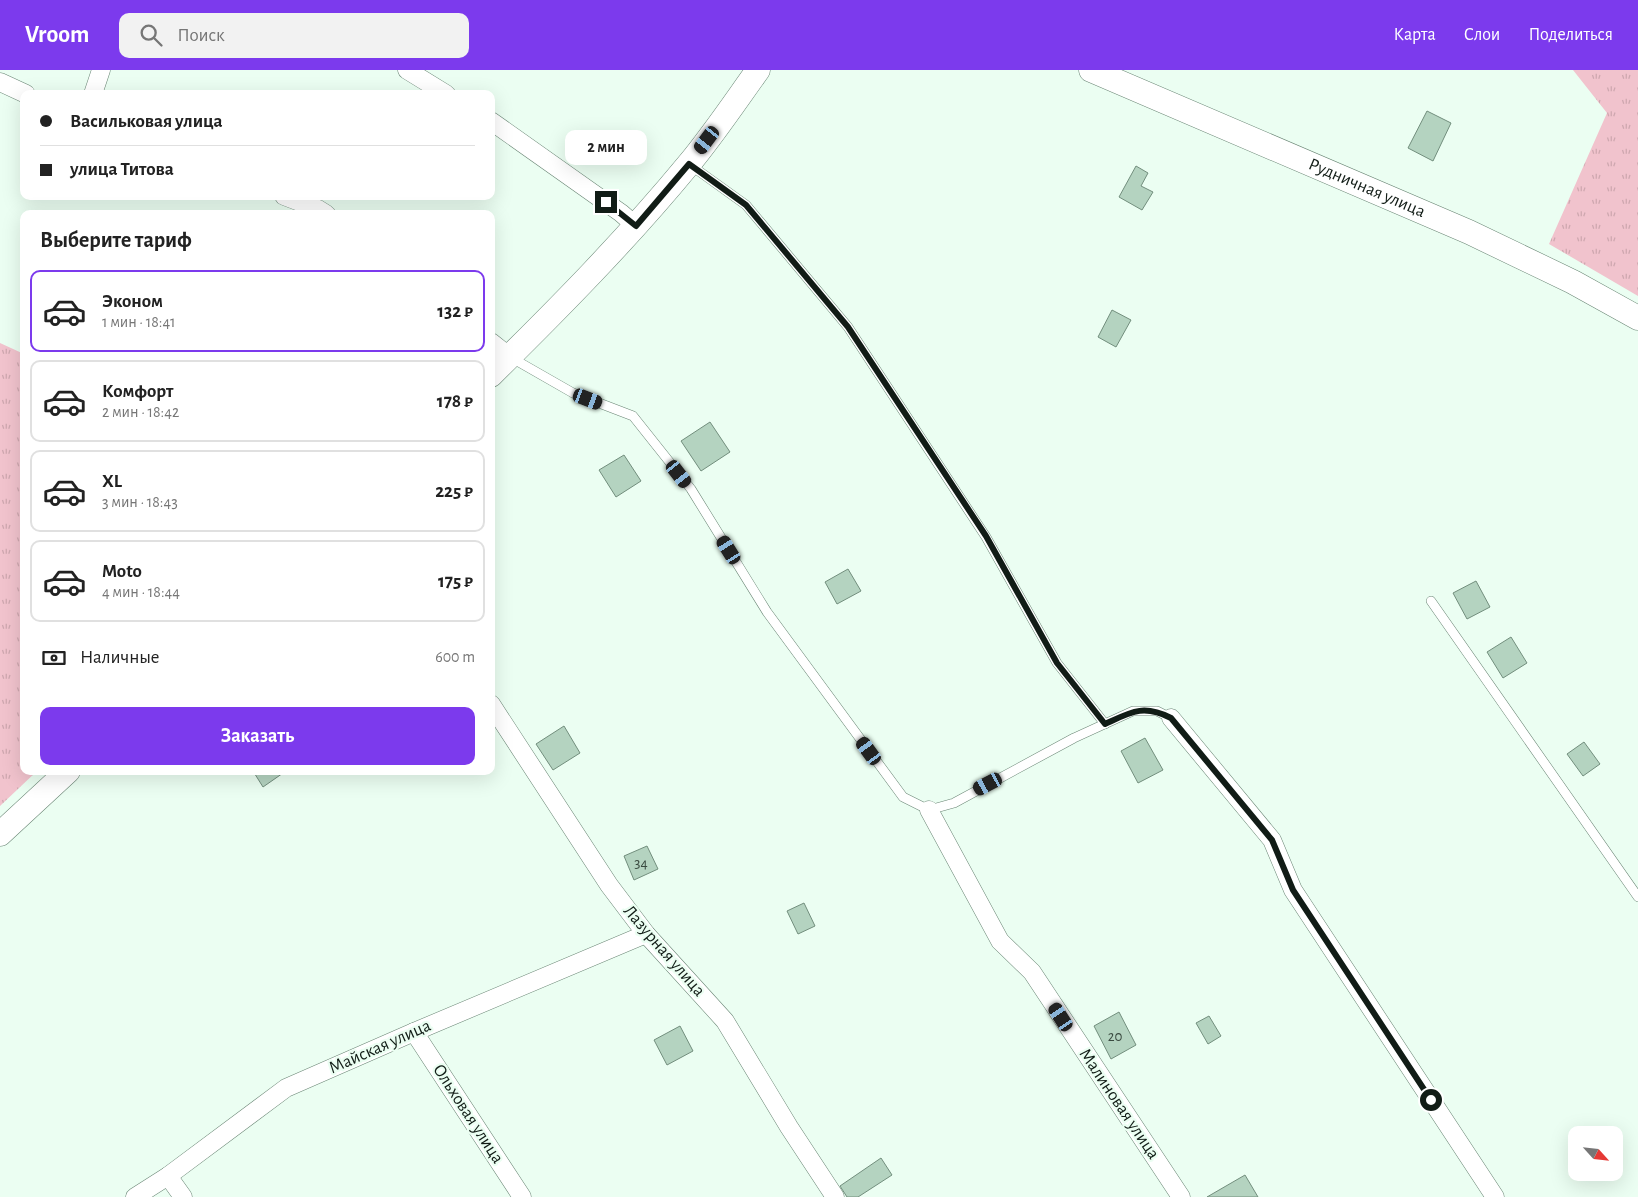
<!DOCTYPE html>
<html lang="ru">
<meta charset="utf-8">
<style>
:root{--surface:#fff;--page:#f2f2f2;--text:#222;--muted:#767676;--line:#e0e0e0;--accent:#7c3aed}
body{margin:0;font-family:"Alegreya Sans",sans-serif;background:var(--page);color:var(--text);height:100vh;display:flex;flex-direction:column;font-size:19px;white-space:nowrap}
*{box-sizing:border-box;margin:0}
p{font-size:16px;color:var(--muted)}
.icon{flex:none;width:28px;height:28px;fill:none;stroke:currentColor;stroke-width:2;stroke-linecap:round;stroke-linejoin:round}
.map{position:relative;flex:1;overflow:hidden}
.sheet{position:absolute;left:20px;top:140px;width:475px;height:565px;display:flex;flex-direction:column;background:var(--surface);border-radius:10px;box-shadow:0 5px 20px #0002}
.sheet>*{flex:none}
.banner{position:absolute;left:20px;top:20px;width:475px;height:110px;border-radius:10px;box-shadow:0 5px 20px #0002;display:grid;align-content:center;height:110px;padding:0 20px;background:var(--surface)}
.needle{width:32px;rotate:117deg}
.fabs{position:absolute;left:1568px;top:1056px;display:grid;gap:10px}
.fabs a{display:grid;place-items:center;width:55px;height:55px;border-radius:10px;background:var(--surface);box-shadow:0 5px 20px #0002;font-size:25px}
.end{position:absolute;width:22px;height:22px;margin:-11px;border:6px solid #111c16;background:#fff;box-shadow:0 0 0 2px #fff}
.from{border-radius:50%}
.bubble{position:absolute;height:35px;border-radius:10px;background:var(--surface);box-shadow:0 5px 20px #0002;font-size:16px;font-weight:700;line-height:35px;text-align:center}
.car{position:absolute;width:15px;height:30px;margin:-15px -8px;border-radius:6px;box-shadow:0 0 4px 1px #0007;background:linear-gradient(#222 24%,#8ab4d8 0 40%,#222 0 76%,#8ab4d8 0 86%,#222 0)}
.banner b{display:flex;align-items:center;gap:18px;height:48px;font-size:19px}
.banner b+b{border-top:1px solid var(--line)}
.banner i{width:12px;height:12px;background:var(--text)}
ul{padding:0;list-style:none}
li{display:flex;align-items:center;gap:15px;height:82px;margin:0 10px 8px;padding:0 10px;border:2px solid var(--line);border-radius:10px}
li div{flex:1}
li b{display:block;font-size:19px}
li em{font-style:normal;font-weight:700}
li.current{border-color:var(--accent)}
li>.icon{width:45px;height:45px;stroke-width:1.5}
h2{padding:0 20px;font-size:22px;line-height:60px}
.pay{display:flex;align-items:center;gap:12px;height:55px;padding:0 20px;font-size:19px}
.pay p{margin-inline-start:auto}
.cta{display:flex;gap:10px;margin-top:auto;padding:10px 20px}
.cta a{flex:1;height:58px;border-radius:10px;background:var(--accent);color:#fff;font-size:20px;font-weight:700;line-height:58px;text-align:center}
header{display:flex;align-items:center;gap:30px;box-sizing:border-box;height:70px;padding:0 25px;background:var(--accent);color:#fff}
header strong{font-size:24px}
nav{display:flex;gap:28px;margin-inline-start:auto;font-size:18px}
.search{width:350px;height:45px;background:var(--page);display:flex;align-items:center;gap:12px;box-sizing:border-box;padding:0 18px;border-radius:10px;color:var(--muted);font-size:19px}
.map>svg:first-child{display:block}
</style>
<header>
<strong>Vroom</strong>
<div class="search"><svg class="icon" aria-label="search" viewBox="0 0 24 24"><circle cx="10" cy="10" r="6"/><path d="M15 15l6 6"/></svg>Поиск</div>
<nav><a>Карта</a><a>Слои</a><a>Поделиться</a></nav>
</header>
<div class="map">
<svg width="1638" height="1127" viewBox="0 0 1638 1127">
<defs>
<pattern id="grass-tufts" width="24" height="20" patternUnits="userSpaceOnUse" patternTransform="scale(1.25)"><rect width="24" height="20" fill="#f1c3cd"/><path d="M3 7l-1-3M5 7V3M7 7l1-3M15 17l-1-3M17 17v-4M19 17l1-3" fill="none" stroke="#cea7af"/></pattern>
</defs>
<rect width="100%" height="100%" fill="#ebfef2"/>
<g fill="url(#grass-tufts)">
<path d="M1573,0h65v226l-89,-52 58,-131z"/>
<path d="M0,273l24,11v417h13l-37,35z"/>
</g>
<g fill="#b4d3c0" stroke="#728e7d">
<path d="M1427,41l24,12 -18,38 -25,-13z"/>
<path d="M1136,96l12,7 -7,13 12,6 -11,18 -23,-13z"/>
<path d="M1112,240l19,10 -15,27 -18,-10z"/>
<path d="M710,352l20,30 -29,19 -20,-30z"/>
<path d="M624,385l17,26 -25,16 -17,-27z"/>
<path d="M848,499l13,22 -24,13 -12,-22z"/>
<path d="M1476,511l14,26 -23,12 -14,-26z"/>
<path d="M1511,567l16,26 -24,15 -16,-26z"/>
<path d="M564,656l16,27 -27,17 -17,-26z"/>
<path d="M1145,668l18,32 -25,13 -17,-32z"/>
<path d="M1584,672l16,22 -17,12 -16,-22z"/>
<path d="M253,701h33l-23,16z"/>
<path d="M647,776l11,23 -24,11 -10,-24z"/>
<path d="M804,833l11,23 -17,8 -11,-23z"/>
<path d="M1119,942l17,33 -25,14 -17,-33z"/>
<path d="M1209,946l12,20 -13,8 -12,-21z"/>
<path d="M680,956l13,25 -26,14 -13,-25z"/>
<path d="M881,1088l11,17 -34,22h-11l-7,-11z"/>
<path d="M1245,1105l13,22h-51z"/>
</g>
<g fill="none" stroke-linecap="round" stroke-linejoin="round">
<defs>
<g id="lane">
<path d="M689,94l57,41 102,122 138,210 71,126 48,61"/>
<path d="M510,287l63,36 60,23 58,73 76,123 136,185 26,13 25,-7 120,-65 59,-27h24l14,7"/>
<path d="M1431,531l207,296"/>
</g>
<g id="street">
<path d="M407,0l39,24"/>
<path d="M0,12l26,12"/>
<path d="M93,24l8,-24"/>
<path d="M491,51l130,92 15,13"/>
<path d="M284,126l34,13 8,5"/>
<path d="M491,272l19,15"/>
<path d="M491,634l118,181 37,49 79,87 64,106 46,70"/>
<path d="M1171,648l101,122 21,50 202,307"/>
<path d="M929,740l71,131 32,31 149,225"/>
<path d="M414,962l108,165"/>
<path d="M168,1106l15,21"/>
<path d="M135,1127l33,-21 118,-88 128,-56 232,-98"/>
</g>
<g id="secondary">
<path id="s1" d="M1091,0l378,162 104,50 65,36"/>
<path d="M491,305c69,-68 136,-136 197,-210 25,-30 47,-63 70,-95"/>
<path d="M0,764l68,-63"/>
</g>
</defs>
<use href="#lane" stroke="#698574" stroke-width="10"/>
<use href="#street" stroke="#698574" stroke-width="19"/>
<use href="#secondary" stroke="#698574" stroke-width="25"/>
<use href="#lane" stroke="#fff" stroke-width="9"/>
<use href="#street" stroke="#fff" stroke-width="18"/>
<use href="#secondary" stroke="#fff" stroke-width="24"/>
</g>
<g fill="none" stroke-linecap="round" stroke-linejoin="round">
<path stroke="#111c16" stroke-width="6" d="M606,132l30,24 53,-62 57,41 102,122 138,209 71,127 48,61c26,-12 38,-20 66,-6l101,122 21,50 138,210"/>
</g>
<g text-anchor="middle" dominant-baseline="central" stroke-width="4.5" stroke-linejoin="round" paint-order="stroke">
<g font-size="15" fill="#3a4a40">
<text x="641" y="793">34</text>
<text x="1115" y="966">20</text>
</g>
<g font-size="18" fill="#111c16" stroke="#ebfef2">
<text stroke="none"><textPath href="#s1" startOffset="300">Рудничная улица</textPath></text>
<text transform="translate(664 881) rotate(49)">Лазурная улица</text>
<text transform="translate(380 977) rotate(-24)">Майская улица</text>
<text transform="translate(1119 1034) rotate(56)">Малиновая улица</text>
<text transform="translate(468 1044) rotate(57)">Ольховая улица</text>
</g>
</g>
</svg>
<div class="fabs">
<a><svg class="needle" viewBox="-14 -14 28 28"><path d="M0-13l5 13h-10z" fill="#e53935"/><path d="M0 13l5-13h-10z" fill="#767676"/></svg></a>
</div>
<i class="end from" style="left:1431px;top:1030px"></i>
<i class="end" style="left:606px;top:132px"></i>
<div class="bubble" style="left:565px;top:60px;width:82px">2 мин</div>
<i class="car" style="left:707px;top:70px;rotate:217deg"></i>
<i class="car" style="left:588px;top:329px;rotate:111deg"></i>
<i class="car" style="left:679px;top:404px;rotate:142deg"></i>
<i class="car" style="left:729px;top:480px;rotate:328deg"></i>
<i class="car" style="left:869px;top:681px;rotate:324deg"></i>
<i class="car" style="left:988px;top:714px;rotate:242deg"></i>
<i class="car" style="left:1061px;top:947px;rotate:327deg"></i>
<div class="banner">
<b><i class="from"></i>Васильковая улица</b>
<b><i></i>улица Титова</b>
</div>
<section class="sheet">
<h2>Выберите тариф</h2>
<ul>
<li class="current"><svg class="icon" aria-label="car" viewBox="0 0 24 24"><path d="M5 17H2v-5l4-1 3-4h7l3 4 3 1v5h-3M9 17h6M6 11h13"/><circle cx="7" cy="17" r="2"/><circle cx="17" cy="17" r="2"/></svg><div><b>Эконом</b><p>1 мин · 18:41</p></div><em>132 ₽</em></li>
<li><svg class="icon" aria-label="car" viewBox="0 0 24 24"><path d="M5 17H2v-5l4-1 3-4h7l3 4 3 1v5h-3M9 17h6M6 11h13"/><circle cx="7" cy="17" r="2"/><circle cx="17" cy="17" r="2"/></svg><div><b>Комфорт</b><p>2 мин · 18:42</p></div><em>178 ₽</em></li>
<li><svg class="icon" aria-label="car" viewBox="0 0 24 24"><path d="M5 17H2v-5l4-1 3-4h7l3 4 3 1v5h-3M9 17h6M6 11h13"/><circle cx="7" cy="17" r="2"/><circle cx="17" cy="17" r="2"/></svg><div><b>XL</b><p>3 мин · 18:43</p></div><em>225 ₽</em></li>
<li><svg class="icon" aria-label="car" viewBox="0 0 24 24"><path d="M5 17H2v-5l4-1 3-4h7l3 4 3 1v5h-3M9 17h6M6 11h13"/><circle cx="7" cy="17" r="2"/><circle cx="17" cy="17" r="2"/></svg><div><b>Moto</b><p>4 мин · 18:44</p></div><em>175 ₽</em></li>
</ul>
<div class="pay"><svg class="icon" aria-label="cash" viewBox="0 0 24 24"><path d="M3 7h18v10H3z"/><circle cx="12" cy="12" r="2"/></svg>Наличные<p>600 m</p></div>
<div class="cta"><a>Заказать</a></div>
</section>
</div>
